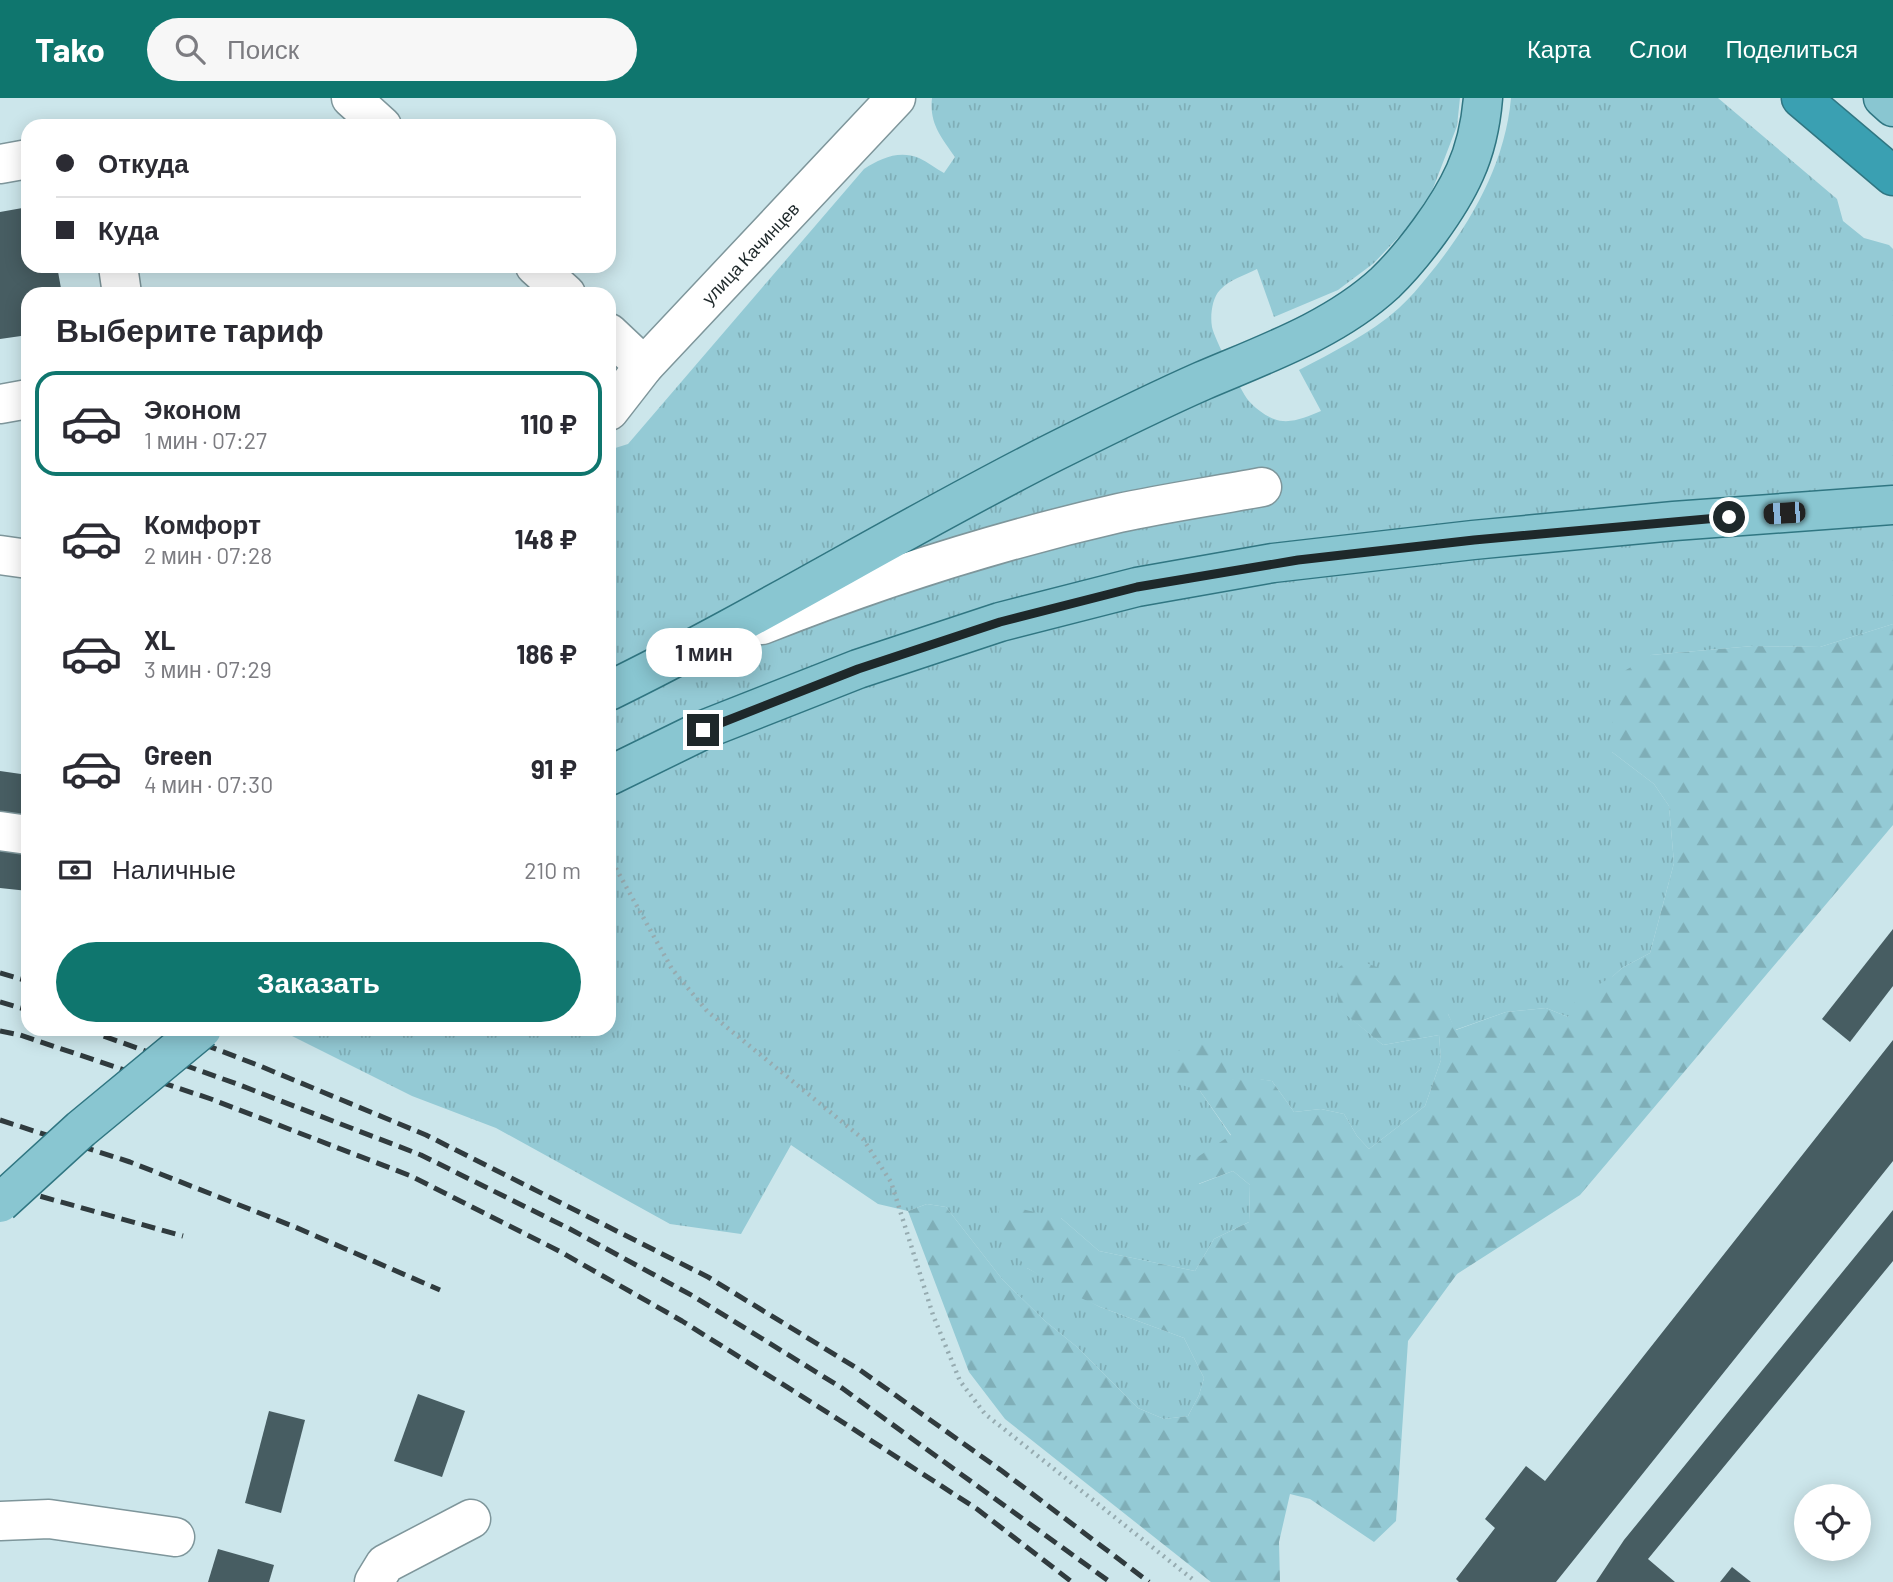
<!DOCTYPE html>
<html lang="ru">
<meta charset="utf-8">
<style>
:root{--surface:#fff;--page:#f7f7f7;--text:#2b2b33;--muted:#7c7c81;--line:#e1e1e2;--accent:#0f766e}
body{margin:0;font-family:Barlow,sans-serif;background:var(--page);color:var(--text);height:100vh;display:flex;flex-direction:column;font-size:26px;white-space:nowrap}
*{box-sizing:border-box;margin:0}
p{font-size:23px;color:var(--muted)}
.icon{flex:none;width:38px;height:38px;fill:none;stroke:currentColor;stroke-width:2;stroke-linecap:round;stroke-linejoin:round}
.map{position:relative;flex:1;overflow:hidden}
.details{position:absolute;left:21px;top:189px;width:595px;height:749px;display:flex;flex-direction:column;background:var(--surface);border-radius:21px;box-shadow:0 4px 18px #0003}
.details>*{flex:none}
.hud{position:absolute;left:21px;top:21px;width:595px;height:154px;border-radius:21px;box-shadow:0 4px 18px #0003;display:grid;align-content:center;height:154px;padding:0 35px;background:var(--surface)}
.fabs{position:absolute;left:1794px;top:1386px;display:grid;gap:14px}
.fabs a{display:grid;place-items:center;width:77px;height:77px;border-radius:50%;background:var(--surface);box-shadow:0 4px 18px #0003;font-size:35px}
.end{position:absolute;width:32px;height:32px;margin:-16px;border:9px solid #1e282a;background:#fff;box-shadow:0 0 0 4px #fff}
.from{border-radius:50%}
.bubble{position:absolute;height:49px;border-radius:24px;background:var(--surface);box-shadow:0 4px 18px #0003;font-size:23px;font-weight:700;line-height:49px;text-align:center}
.car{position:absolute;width:21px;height:42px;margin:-21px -10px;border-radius:9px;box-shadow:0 0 5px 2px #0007;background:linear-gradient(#222 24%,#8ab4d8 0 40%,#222 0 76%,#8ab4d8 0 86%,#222 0)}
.hud b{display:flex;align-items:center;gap:24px;height:66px;font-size:26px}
.hud b+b{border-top:2px solid var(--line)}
.hud i{width:18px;height:18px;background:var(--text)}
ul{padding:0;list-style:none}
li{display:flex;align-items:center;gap:21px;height:105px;margin:0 14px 10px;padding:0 21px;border:4px solid transparent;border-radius:21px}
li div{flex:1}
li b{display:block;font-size:26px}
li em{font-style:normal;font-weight:700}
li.on{border-color:var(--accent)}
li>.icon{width:63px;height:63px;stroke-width:1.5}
h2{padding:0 35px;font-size:32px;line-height:84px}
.pay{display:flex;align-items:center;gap:18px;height:77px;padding:0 35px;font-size:26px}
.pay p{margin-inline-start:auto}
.cta{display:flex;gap:14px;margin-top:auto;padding:14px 35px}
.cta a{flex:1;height:80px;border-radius:42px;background:var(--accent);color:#fff;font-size:28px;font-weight:700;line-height:80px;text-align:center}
header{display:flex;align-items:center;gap:42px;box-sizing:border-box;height:98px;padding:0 35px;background:var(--accent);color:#fff}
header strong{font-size:33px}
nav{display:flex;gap:38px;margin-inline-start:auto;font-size:24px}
.search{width:490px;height:63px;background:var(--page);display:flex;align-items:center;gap:18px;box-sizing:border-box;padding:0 24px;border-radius:38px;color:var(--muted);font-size:26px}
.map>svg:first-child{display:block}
</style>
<header>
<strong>Tako</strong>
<div class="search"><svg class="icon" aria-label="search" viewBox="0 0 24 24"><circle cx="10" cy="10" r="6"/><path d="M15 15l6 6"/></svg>Поиск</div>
<nav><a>Карта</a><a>Слои</a><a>Поделиться</a></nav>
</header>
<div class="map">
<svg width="1893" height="1484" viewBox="0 0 1893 1484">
<defs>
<pattern id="grass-tufts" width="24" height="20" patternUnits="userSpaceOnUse" patternTransform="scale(1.75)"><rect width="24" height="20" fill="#94cad5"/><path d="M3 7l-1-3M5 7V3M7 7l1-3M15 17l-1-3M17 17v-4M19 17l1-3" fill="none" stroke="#7faeb7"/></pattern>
<pattern id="forest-firs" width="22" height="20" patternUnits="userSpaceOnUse" patternTransform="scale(1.75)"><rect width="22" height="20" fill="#94cad5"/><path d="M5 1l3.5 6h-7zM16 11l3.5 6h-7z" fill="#7faeb7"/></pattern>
</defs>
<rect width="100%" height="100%" fill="#cce6eb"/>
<path fill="url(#grass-tufts)" d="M932,0h528l-3,28 -25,65 -24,36 -34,36 -36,27 -64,27 -17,-48c-12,6 -28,11 -37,21 -8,8 -10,26 -8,37 2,11 29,64 36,73 7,8 16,15 26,19 16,6 32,-2 47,-8l-22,-41c34,-18 71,-36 100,-62 11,-10 20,-21 29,-32 42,-51 77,-111 83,-178h207l119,101 6,22 21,17 25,7 4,4v375l-73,23 -67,-1 -102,9 -39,97 42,32 15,22 5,57 -24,90 -28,15 -54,49 -22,-9 -40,4 -51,18 -7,-16 -108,-5 43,36 56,-10 2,25 -16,46 -56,43 -12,-13 -13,-22 -23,-5 -27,3 -22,-31c-33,-5 -41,-3 -72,10l31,45 -37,24 5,24 34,-13 17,14 -1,37 -35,17 -19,32 -96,-20 -38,-33 -34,50 73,39 84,31 20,40 -5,17 -11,21 -24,3 -26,-11 -61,-61 -32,-26 -43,-42 -56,-72 -19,-3 -19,7 -30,-7 -87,-59 -50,89 -71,-10 -174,-96 -84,-32 -134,-67h331v-579l19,-6 236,-275c17,-11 35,-19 55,-11 9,4 17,11 25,15l11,-16c-14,-20 -26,-34 -23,-59z"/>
<path fill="url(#forest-firs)" d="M1893,526v201l-313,370 -123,79 -49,67 -12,180 -22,21 -64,-43 -20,-5 -11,48 1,40h-69l-206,-163 -36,-47 -61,-161 19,-7 19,3 56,72 43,42 32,26 61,61 26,11 24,-3 11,-21 5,-17 -20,-40 -84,-31 -36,-17 -37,-22 -31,-37 4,-27 61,14 38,33 96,20 19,-32 35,-17 1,-37 -17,-14 -35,13 -5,-24 38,-25 -31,-44 -27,-9 -3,-18 13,-19 27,-3 16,19 1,19 21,-3 24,4 22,31 27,-3 23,5 13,22 12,13 56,-43 16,-46 -2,-25 -56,10 -44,-36 -4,-39 11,-8 23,2 46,18 33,32 8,16 50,-18 40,-4 22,9 8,-19 37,-22 9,-8 28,-15 24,-90 -5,-57 -15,-22 -42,-32 1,-68 13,-14 25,-15 102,-9 67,1z"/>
<g fill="#475d62">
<path d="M28,109v59h29l5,28h-34v41l-28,4v-127z"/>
<path d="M0,673l28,4v45l-28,-4z"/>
<path d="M0,748l28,3v42l-28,-3z"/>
<path d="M1893,831v57l-43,56 -28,-23z"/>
<path d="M1893,942v121l-337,421h-97l-3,-3 39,-51 -10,-9 41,-53 19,15z"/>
<path d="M1893,1112v51l-245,298 27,23h-79l28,-42z"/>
<path d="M418,1296l47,17 -23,66 -48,-16z"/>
<path d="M269,1313l36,9 -24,93 -36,-10z"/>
<path d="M218,1451l56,16 -5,17h-61z"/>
<path d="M1732,1469l19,15h-31z"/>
</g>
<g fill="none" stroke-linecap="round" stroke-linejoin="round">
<defs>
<g id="minor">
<path d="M351,0l31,28"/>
<path d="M0,66l28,-5"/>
<path d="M118,168l4,28"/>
<path d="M535,168l31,28"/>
<path d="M609,235l35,33"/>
<path d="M0,306l28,-5"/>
<path id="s1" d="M609,313l35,-45 252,-268"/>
<path d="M0,457l28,4"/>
<path d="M762,527c116,-46 235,-84 357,-112 47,-10 95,-17 143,-26"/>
<path d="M0,733l28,4"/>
<path d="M0,1423l49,-2 126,18"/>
<path d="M374,1484l11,-18 86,-45"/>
</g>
<g id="major">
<path d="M1883,0l10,9"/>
<path d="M609,593c151,-74 294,-163 445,-239 48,-24 98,-49 148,-71 63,-27 132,-51 183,-98 28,-27 64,-75 80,-111 10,-22 16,-50 18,-74"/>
<path d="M609,678l94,-46 155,-61 142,-47 137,-35 136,-24 200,-23 201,-19 219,-16"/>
</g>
<path id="highway" d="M1801,0l92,78"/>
</defs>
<use href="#minor" stroke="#7e969b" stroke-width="41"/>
<use href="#major" stroke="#307682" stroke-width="41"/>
<use href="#highway" stroke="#307682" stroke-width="41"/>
<path stroke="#96abb0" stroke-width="4.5" stroke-dasharray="2 5" stroke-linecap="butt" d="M609,758l63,113 35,42 156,128 28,43 42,133 27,66 25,33 211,168"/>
<use href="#minor" stroke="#fff" stroke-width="38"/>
<use href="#major" stroke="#89c6d1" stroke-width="38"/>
<use href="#highway" stroke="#3aa0b2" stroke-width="38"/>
<g stroke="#303b3e" stroke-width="5" stroke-dasharray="14 7" stroke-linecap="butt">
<path d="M0,875l28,8"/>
<path d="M0,904l28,8"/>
<path d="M84,931l153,55 184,71 149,74 123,67 149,92 268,194"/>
<path d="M164,931l96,37 166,69 282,142 152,93 142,101 147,111"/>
<path d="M0,933l20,4 191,64 200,77 148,75 123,70 148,93 147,95 95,73"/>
<path d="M0,1022l130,42 165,65 145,63"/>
<path d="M0,1087l183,51"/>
</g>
<defs>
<path id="major-bridge" d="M0,1105l81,-74 121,-100"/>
</defs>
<use href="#major-bridge" stroke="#307682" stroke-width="41" stroke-linecap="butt"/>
<use href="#major-bridge" stroke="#89c6d1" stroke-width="38"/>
</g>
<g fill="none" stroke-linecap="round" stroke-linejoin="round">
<path stroke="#1e282a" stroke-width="9" d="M703,632l155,-61 142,-47 137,-35 161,-27 176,-20 255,-23"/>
</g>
<g text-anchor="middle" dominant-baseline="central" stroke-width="7" stroke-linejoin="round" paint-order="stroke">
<g font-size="18" fill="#1e282a" stroke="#cce6eb">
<text stroke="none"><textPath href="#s1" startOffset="212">улица Качинцев</textPath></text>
</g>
</g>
</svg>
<div class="fabs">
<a><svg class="icon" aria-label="locate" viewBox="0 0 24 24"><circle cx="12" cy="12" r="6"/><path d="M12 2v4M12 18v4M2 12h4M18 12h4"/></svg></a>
</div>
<i class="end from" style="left:1729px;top:419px"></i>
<i class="end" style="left:703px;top:632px"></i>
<div class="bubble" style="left:646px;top:530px;width:116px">1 мин</div>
<i class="car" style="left:1784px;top:415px;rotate:266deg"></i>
<div class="hud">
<b><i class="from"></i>Откуда</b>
<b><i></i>Куда</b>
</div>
<section class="details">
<h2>Выберите тариф</h2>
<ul>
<li class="on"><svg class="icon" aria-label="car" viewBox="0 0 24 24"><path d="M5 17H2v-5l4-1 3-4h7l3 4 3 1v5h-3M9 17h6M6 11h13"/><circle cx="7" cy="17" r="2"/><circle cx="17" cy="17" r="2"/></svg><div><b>Эконом</b><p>1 мин · 07:27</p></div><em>110 ₽</em></li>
<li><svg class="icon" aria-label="car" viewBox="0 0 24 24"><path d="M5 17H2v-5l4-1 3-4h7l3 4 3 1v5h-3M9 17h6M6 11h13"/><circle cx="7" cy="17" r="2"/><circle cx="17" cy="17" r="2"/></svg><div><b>Комфорт</b><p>2 мин · 07:28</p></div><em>148 ₽</em></li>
<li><svg class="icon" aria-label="car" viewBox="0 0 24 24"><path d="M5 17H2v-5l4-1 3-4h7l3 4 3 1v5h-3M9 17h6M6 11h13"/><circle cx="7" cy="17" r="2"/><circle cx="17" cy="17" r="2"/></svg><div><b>XL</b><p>3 мин · 07:29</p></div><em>186 ₽</em></li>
<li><svg class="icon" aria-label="car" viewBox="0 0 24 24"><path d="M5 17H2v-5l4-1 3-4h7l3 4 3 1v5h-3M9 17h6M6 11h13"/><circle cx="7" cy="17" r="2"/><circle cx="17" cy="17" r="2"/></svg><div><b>Green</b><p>4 мин · 07:30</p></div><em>91 ₽</em></li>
</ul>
<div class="pay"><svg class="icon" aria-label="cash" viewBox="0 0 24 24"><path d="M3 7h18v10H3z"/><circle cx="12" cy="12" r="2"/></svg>Наличные<p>210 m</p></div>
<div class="cta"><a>Заказать</a></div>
</section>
</div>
